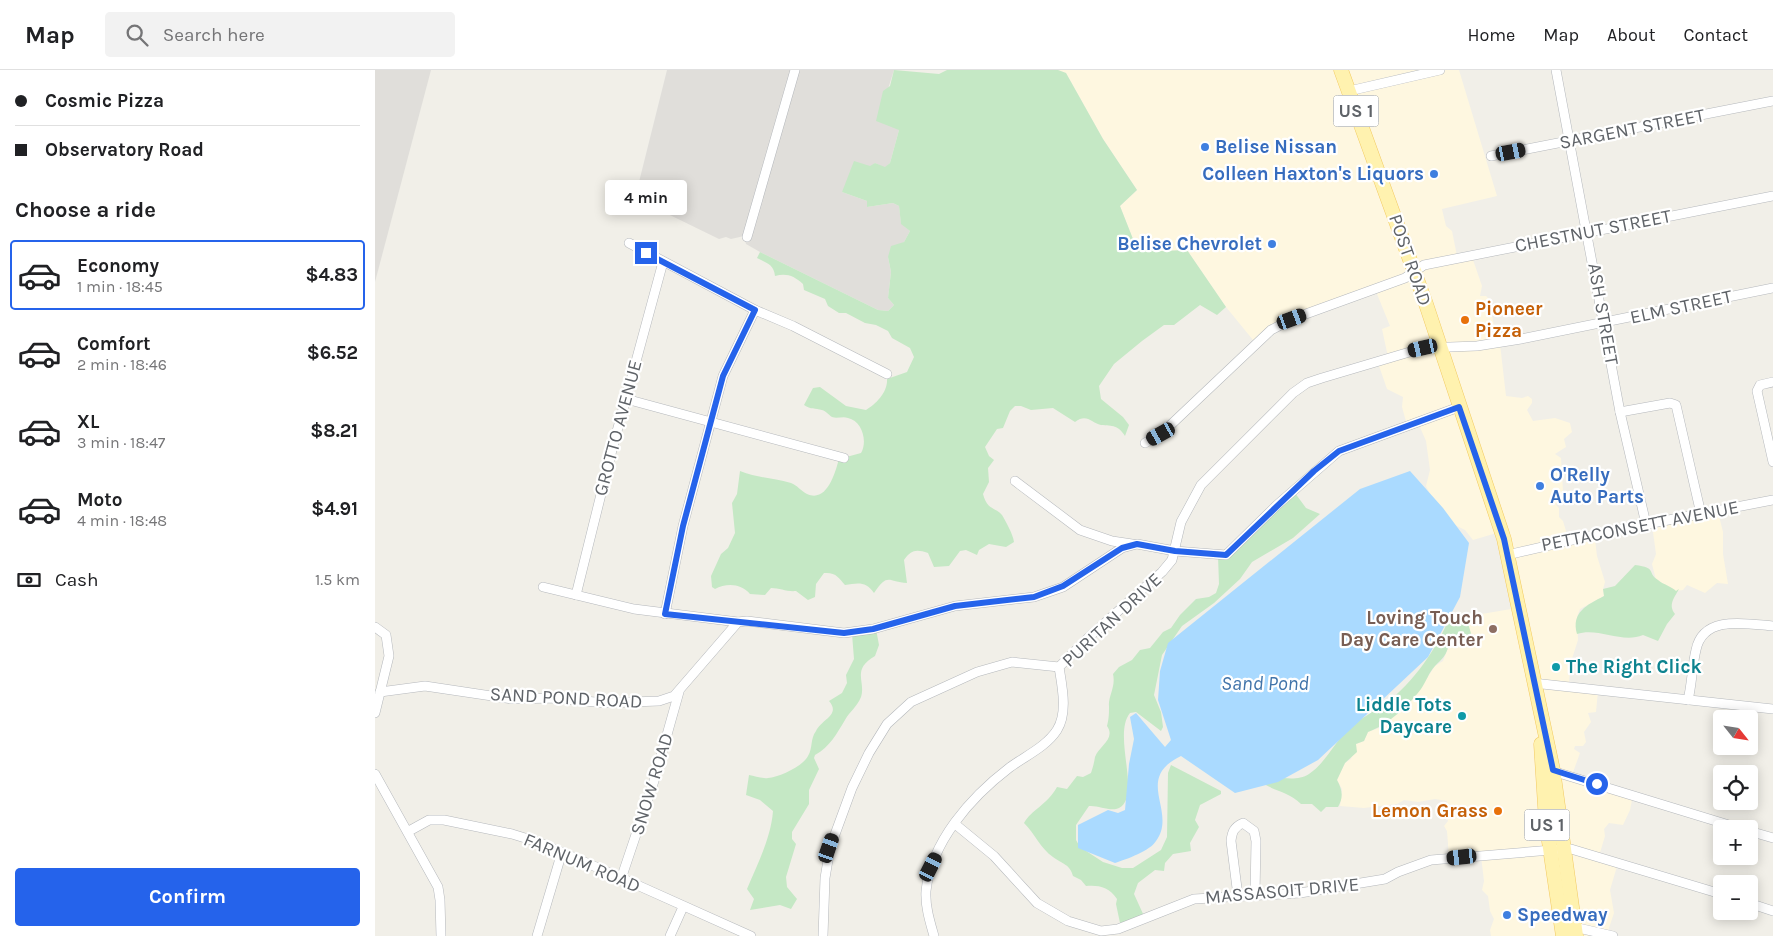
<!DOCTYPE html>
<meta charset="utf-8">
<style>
:root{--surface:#fff;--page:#f2f2f2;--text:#202124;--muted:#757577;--line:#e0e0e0;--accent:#2563eb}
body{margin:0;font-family:Karla,sans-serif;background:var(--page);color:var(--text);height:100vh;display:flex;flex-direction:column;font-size:19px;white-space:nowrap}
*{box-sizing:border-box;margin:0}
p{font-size:16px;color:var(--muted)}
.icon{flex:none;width:28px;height:28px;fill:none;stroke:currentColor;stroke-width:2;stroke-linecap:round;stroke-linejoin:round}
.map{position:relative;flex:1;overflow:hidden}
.sheet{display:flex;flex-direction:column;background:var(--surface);width:375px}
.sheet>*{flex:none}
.guide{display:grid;align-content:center;height:110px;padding:0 15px;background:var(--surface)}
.needle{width:32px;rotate:120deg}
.buttons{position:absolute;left:1338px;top:640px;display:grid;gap:10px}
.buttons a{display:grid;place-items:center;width:45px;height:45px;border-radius:5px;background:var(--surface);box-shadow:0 2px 12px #0003;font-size:25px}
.end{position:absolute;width:22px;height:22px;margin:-11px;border:6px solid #2563eb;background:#fff;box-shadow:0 0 0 2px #fff}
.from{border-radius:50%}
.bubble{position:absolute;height:35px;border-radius:5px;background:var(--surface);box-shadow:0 2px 12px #0003;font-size:16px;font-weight:700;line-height:35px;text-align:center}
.car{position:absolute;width:15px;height:30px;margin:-15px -8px;border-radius:6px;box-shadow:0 0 4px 1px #0007;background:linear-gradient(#222 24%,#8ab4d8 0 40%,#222 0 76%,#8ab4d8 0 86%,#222 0)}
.guide b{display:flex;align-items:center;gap:18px;height:48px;font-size:19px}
.guide b+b{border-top:1px solid var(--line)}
.guide i{width:12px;height:12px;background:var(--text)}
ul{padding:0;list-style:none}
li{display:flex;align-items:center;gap:15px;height:70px;margin:0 10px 8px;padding:0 5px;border:2px solid transparent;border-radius:5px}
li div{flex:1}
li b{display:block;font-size:19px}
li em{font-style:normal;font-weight:700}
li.selected{border-color:var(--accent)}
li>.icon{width:45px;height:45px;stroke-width:1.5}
h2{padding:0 15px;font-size:22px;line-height:60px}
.pay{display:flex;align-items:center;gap:12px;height:55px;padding:0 15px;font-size:19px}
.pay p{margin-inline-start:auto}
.primary-button{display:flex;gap:10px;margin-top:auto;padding:10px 15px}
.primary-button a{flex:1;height:58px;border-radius:5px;background:var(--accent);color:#fff;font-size:20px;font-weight:700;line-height:58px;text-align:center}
header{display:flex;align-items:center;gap:30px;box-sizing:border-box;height:70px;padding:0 25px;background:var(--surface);border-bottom:1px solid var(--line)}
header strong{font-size:24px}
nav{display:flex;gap:28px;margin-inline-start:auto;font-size:18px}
.search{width:350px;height:45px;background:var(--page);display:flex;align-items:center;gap:12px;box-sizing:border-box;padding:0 18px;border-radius:5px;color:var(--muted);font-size:19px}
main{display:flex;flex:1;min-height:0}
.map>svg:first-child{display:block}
</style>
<header>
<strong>Map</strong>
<div class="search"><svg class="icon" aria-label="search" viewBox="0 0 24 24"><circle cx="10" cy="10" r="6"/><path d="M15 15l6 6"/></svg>Search here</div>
<nav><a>Home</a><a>Map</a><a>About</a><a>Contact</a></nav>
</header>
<main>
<section class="sheet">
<div class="guide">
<b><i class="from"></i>Cosmic Pizza</b>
<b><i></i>Observatory Road</b>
</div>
<h2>Choose a ride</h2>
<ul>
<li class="selected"><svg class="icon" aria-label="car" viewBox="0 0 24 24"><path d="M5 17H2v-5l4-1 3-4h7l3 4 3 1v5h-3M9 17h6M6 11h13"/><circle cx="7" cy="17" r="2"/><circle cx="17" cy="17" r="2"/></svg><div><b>Economy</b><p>1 min · 18:45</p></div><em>$4.83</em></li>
<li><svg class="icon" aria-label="car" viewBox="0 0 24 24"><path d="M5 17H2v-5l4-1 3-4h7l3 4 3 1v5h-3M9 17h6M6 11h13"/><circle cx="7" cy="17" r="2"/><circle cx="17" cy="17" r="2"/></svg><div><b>Comfort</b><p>2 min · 18:46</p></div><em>$6.52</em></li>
<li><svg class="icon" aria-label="car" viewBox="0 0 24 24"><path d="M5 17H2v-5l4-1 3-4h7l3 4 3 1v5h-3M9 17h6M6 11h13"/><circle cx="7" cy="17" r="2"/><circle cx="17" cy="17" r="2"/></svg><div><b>XL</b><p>3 min · 18:47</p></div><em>$8.21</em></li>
<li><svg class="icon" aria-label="car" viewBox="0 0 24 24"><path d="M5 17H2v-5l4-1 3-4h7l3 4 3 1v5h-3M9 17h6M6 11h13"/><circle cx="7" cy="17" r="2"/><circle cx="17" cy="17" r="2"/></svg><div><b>Moto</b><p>4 min · 18:48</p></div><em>$4.91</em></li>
</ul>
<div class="pay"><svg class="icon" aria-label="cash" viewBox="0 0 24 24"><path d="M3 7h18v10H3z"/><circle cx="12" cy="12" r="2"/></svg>Cash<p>1.5 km</p></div>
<div class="primary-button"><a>Confirm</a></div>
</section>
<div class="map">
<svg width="1398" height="866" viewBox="0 0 1398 866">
<rect width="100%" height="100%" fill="#f1efe8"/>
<g fill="#fef7e0">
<path d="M683,0h401l38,126 -55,13 4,17 6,5 5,25 14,-2 11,32 -2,10h6l3,3 8,43 3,2 6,52 16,2 6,-2 4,3v4l-5,7 6,11 22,-3 15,5 2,9 -8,7 2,8 -11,7 6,4 2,33 -7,14 3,3v9l4,4 6,20 26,-2 2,17 8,26 -2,7 1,7 -24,13 -3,8 1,23 -8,25 -1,20 29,6 -2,21 -8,1 3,9 -7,10 2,10 -3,4h-8l-1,3 6,4 -8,22 61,20 -3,15 -7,15 -14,-2 -5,6 1,7 -6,20 19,7 -8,27 4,23 -7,21 4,2h-120l-1,-6 4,-11 -4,-8 -2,-15 -6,-6 2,-9 -3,-25 -32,1 -2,-26 -3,-5 4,-5 -3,-11 2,-9 -12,-2 -17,3 -14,-2 -7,4 -33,4 -24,-2 2,-17 -5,-9 8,-17 6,-4 5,-15 8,-3 4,-9 11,-4 29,-23 12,-16 15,-23 8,-5 5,-13 15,-3 4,-25 -3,-3 53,-9 -17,-76 -27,8 -8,-10 -12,-6 -20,-24 -7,-14 4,-16 -4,-29 -7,-16h-12l-5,-18 1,-10 -16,-8 -9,-26 10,-6 -6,-28 8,-3 -15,-37 -82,24 -40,27 -27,-33 -39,-57 -26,1 -28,-12 -13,-33 17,-16 -34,-51 -37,-66z"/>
<path d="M1343,442l5,20v22l5,30 -11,-1 -12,10 -18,-8 -4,5 -7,1 -20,-11 -4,-16 4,-10 -4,-29z"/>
</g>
<g fill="#e0deda">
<path d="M0,0h56l-56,212z"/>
<path d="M292,0h227l-6,19 11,41 -9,33 -5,5 -10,-5 -33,29 25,9v6l26,-4 6,3 2,17 9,8 -6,11 -16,15 3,15 -3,26 6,7 -6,6 -10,-1 -118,-58 -14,-8 -2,-8 -13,3 -5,-2 -7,2 -84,-41z"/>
</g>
<g fill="#c5e8c5">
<path d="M519,0l45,4 8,-4h111l8,3 37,66 34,51 -17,16 13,33 28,12 26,-1 39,57 -9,8 -17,-10 -26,20h-10l-22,16 -28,23 -15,22 2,13 22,18 6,8 -4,11c-7,-11 -12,-10 -24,-11 -10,-2 -14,-12 -26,-3l-22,-14 -22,2 -10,-4h-6l-5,5 -7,17 -6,1 -12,18 4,9 5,4 -6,8 1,14 -6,12c4,16 12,13 19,21 4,7 11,19 12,27l-8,5 -17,-3 -10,6 -2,5 -11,-5 -6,1 -11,15 -15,1 -6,-14c-12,-4 -17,-3 -24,7l3,23c-19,-1 -19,-11 -33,10 -8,-12 -16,-10 -29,-8 -6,-7 -9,-13 -21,-12l-8,11 -1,13 -7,3 -12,-9c-9,1 -16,-3 -25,-3l-6,7 -15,-1c-9,-11 -24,-11 -35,-5l-3,-2 -1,-11 10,-22 7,-6 7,-15 -3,-30 5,-9 3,-23c18,7 33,7 51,12 6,2 10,8 16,11 20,9 28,-21 32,-35l22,-6c7,-12 1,-32 -13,-35 -5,-2 -11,1 -16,-1 -3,-2 -6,-6 -10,-7 -7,-2 -11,0 -18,-5l9,-17 7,-1 26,19 20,4c10,-6 22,-18 21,-31l20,-7 7,-15 -4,-9 -18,-10 -4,-7 -12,-6 -11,-2 -19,-10h-7l-11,-7 -3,-7 -21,-9 -1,-6c-9,-8 -16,-11 -28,-8 -1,-12 -9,-13 -18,-18l3,-6 118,58 10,1 6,-6 -6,-7 3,-26 -3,-15 3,-11 13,-4 6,-11 -9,-7 -2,-18 -6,-3 -26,4v-6l-25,-9 12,-31 16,5 5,-3 10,4 5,-4 9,-33 -23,-9 7,-30 7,-5z"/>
<path d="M920,423l11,15 14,6 -27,24 -41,24 -12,17 -26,24 -32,23 -20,29 -8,40 7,17 2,15 -2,4 -25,-19 -6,1c-18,22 12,83 -11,95 -8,4 -21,-3 -30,-2l-13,19v15l4,7 23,15 19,6h11l28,-18 6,-13 1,-64 3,-8 50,26v3l-21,11 -5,15 4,7 -9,16 1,8 -18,3 -8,9 -1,8 -9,-1 -17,13 -4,11 10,22 -24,7 -4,-19 1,-5c-8,-12 -18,-14 -31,-13l-5,-6 -8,-4c-3,-12 -11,-12 -20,-19 -12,-8 -18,-23 -29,-34 8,-14 22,-17 33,-36l10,2 10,-13 6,1 8,-4c2,-6 3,-10 4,-16 4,-11 21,-18 12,-31 2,-8 2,-12 2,-20 -1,-10 7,-19 4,-32l6,-7 13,-7 8,-10 10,-2 13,-16 8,-4 9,-13 16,-16 13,-2 7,-4 3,-9 -1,-28z"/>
<path d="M1260,495c23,3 11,7 23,15 6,5 13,6 18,11l3,-2c-5,9 -11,16 -4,25l-8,10 -9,17 -15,-6c-21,9 -45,-8 -66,-1 -6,-22 10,-29 27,-38l-1,-7 12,-3z"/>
<path d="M1076,544l16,6 6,20 -25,8c-3,9 -6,11 -13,18 -6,6 -9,16 -14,23 -13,17 -33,36 -53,43l-4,9 -8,3 1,8 -12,11 -8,17c5,9 7,17 1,27h-12l-5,5 -9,-8h-11c-13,-13 -29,-13 -41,-23 14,-8 34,3 49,-7 18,-12 26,-34 43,-48 9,-8 21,-14 32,-21 30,-23 53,-56 67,-91z"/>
<path d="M501,559l3,16 -4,11c-24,14 -9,25 -14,41 -4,10 -11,14 -16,23 -8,13 -15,27 -30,35l-1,3 5,11 -10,21v14l-17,28v7l4,5 -10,33 1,10 10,12 -6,10 -11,-4 -30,5 4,-11 -7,-10c10,-24 24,-51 26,-78l-13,-11 -14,-5 3,-20c6,1 14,4 19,3 12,-1 35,-12 40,-22 5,-8 2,-17 8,-25 6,-12 25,-16 13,-30l13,-8 5,-10 -1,-8 8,-16 -2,-25z"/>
</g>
<path fill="#aadaff" d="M1035,401l33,37 26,35 -9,54 -32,60 -110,103 -40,22 -43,11 -54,-37c-48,23 -3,55 -25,85 -6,10 -29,18 -41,22l-37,-15v-23l30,-15 10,3 7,-3 4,-46 5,-25 -4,-22 6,-4 29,34 6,-7 -13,-40 2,-29 8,-28 192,-154z"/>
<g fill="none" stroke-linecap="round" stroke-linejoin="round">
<defs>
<g id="minor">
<path d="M1181,0l64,342 26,112"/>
<path d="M974,21l91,-21"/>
<path d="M1116,86l282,-55"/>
<path d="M372,167l48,-167"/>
<path d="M254,173l126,67 38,16 94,48"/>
<path d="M1398,312l-13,3 -3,6 16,71"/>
<path d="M251,329l218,59"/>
<path d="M1245,342l50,-9 6,2 25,109"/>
<path d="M770,373l16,-9 110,-104 21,-11 113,-41 19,-13 349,-69"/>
<path d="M640,411l65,49 32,11 20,3"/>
<path d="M1132,485l109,-25 157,-30"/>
<path d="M168,517l91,22 104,13"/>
<path d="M201,525l37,-149 50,-184"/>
<path d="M290,544l18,-88 40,-150 32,-66"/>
<path d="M0,557l11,8 3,21 -14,57"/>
<path d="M1158,613l240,26"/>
<path d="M5,622l45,-6 87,13 43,-1 50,5 54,-2 15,-5 64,-74 9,-1 97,12 29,-4 82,-23 79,-9 29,-10 59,-39 15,-4 38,7 51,4 51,-50 62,-54 120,-44"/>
<path d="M1313,630c4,-16 4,-34 8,-50 7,-36 52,-26 77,-24"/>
<path d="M1174,700l193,59"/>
<path d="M0,704l63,113 2,13 1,36"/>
<path d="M580,754l39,32 43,47 31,18 33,10 17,-2 76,-30 106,-6 85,-14 13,-7 33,-12 133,-11h7l150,45"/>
<path d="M34,761l20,-11h15l68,14 26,8 79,34 134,60"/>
<path d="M1374,761l24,7"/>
<path d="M246,809l33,-98 25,-89"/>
<path d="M863,826l-7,-55c1,-9 3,-14 12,-18l11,8 2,10 -1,54"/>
<path d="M1374,833l24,8"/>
<path d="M1199,857l39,9"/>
<path d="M162,866l25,-84"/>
<path d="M295,866l13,-29"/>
<path d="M448,866l2,-58 5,-30 22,-60 17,-35 18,-29 24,-22 66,-30 35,-10 47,5"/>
<path d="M559,866c-4,-14 -9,-30 -8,-45 5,-49 45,-94 83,-123 16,-12 37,-21 48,-38 11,-17 5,-44 2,-63l30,-30 73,-65 10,-12 9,-38 20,-37 92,-92 14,-10 15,-5 101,-30 54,-2 44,-7 252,-51"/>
</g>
<g id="primary">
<path d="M966,0l85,234 78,235 49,231 23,166"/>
<path d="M1166,674l5,77 17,115"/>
</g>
</defs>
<use href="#minor" stroke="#b5b8bc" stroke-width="10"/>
<use href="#primary" stroke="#f2c960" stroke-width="15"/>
<use href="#minor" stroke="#fff" stroke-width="9"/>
<use href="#primary" stroke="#fff2af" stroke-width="14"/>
</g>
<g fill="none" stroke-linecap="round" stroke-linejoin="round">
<path stroke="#2563eb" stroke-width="6" d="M271,183l109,57 -32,66 -40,150 -18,88 179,19 29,-4 82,-23 79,-9 29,-11 59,-38 15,-4 38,7 51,4 88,-84 25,-20 120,-44 45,132 49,231 44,14"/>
</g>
<g fill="#3f7fe0" stroke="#fff" stroke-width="2">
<circle cx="830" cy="77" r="5"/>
<circle cx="1059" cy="104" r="5"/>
<circle cx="897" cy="174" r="5"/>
<circle cx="1165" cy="416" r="5"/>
<circle cx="1132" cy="845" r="5"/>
</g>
<g fill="#e8710a" stroke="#fff" stroke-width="2">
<circle cx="1090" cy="250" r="5"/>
<circle cx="1123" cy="741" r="5"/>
</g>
<circle fill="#8d6e63" stroke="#fff" stroke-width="2" cx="1118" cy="559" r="5"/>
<g fill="#0f9aa8" stroke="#fff" stroke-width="2">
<circle cx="1181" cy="597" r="5"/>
<circle cx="1087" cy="646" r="5"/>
</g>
<g text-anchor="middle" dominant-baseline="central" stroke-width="4.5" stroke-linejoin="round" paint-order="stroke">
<g fill="#fff" stroke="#8f9295" stroke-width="1">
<rect x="958.5" y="25.5" width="45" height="31" rx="4"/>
<rect x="1149.5" y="739.5" width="45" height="31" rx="4"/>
</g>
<g font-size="18" font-weight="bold" fill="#5f6368">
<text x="981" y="41">US 1</text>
<text x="1172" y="755">US 1</text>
</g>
<g font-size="19" fill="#5f6368" stroke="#fff">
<text transform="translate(1257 59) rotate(-11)">SARGENT STREET</text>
<text transform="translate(1218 161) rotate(-11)">CHESTNUT STREET</text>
<text transform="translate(1035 190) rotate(71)">POST ROAD</text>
<text transform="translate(1306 237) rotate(-12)">ELM STREET</text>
<text transform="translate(1228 244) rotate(80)">ASH STREET</text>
<text transform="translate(243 358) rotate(-75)">GROTTO AVENUE</text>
<text transform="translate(1265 456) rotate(-11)">PETTACONSETT AVENUE</text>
<text transform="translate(737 550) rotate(-43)">PURITAN DRIVE</text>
<text transform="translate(191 628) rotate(3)">SAND POND ROAD</text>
<text transform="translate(277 714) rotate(-73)">SNOW ROAD</text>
<text transform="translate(207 793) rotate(23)">FARNUM ROAD</text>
<text transform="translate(907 821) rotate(-5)">MASSASOIT DRIVE</text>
</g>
<g font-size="19" font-weight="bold" fill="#366cbe" stroke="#fff" text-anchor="start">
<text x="840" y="77">Belise Nissan</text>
<text x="1049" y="104" text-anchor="end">Colleen Haxton's Liquors</text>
<text x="887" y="174" text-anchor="end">Belise Chevrolet</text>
<text x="1175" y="405">O'Relly<tspan x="1175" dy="22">Auto Parts</tspan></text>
<text x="1142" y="845">Speedway</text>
</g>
<g font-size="19" font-weight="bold" fill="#c56008" stroke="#fff" text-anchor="start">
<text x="1100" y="239">Pioneer<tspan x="1100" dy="22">Pizza</tspan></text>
<text x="1113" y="741" text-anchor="end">Lemon Grass</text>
</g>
<g font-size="19" font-weight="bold" fill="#785e54" stroke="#fff" text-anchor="end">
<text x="1108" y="548">Loving Touch<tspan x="1108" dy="22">Day Care Center</tspan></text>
</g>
<g font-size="19" font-weight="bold" fill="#0d838f" stroke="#fff" text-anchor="start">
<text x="1191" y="597">The Right Click</text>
<text x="1077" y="635" text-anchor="end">Liddle Tots<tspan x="1077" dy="22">Daycare</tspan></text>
</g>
<g font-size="20" font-style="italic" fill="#4174aa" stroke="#fff">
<text x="890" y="613">Sand Pond</text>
</g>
</g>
</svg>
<div class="buttons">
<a><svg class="needle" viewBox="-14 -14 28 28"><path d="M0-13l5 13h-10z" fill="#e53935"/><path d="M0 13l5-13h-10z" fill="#757577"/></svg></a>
<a><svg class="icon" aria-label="locate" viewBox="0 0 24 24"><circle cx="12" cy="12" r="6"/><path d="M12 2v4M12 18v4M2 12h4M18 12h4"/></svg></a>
<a>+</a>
<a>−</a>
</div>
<i class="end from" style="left:1222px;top:714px"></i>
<i class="end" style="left:271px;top:183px"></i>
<div class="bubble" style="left:230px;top:110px;width:82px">4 min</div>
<i class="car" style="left:1136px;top:82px;rotate:79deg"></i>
<i class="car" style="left:917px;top:249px;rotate:70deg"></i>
<i class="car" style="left:1048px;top:278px;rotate:257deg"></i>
<i class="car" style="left:786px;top:364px;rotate:241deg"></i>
<i class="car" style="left:454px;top:778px;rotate:19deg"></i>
<i class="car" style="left:1087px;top:787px;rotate:264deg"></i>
<i class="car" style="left:556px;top:797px;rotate:27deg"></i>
</div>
</main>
